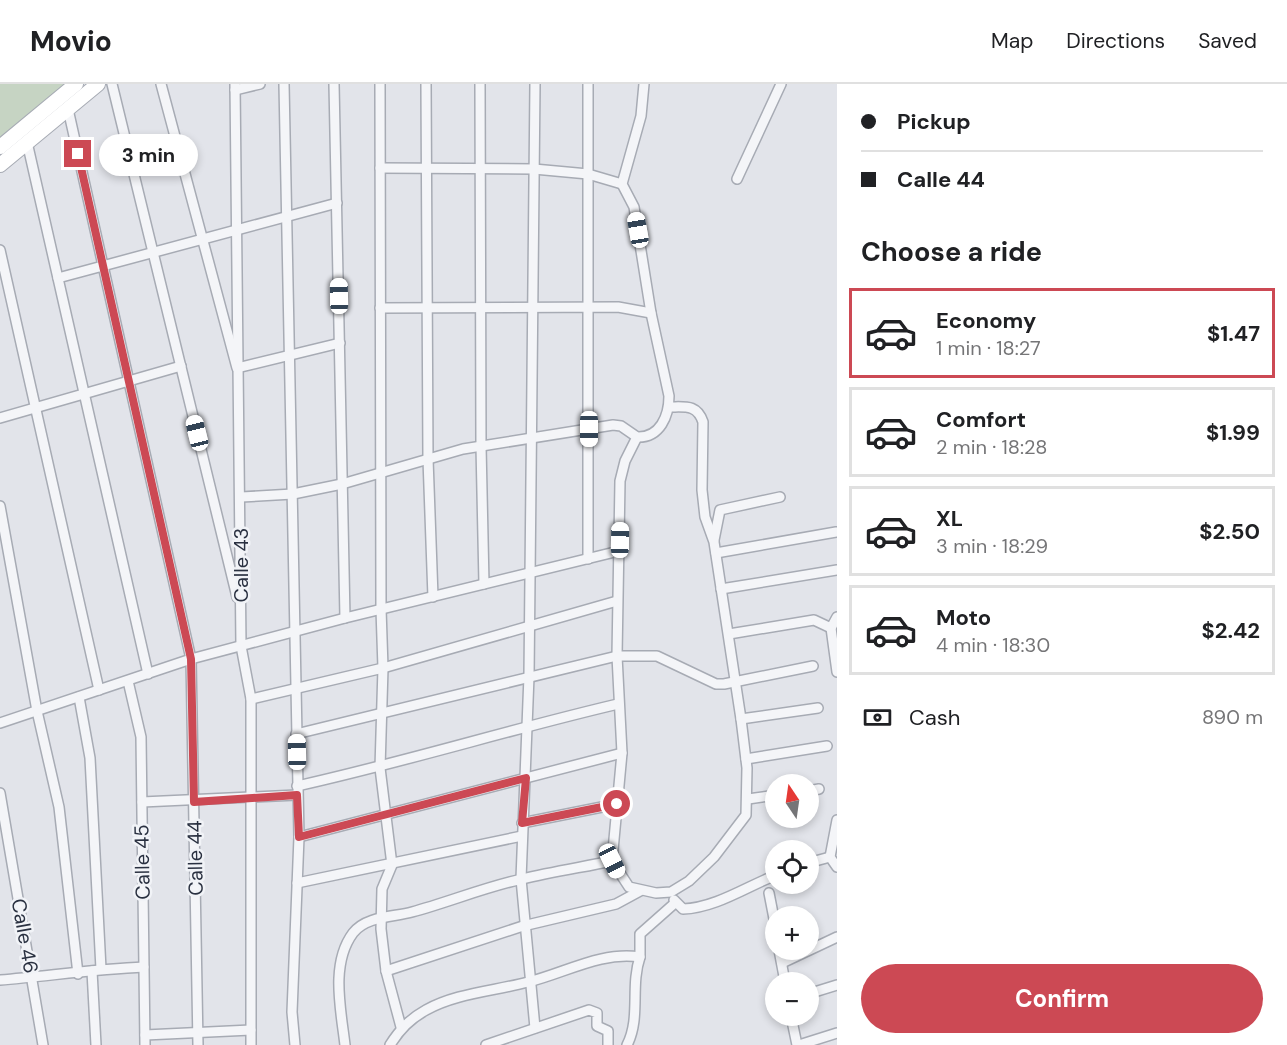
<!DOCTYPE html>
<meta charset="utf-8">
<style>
:root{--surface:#fff;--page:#f6f6f6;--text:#202124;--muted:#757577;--line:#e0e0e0;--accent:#cc4954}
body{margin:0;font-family:"DM Sans",sans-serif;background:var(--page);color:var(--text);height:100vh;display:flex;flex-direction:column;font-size:22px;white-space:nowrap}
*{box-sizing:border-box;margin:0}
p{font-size:20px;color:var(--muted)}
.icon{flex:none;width:33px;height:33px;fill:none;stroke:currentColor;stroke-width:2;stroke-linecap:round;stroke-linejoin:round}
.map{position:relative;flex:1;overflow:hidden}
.side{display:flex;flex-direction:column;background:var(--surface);width:450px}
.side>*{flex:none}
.hud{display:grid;align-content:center;height:132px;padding:0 24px;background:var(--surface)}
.needle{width:39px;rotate:347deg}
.fabs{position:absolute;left:765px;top:690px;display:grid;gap:12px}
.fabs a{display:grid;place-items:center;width:54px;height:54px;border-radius:50%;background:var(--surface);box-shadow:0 3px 9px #0003;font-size:30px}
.end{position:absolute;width:27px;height:27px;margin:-14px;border:8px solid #cc4954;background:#fff;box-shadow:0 0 0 3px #fff}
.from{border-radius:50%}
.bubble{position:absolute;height:42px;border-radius:21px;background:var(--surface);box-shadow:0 3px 9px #0003;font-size:20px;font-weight:700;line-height:42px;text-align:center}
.car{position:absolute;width:18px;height:36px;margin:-18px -9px;border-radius:8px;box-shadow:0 0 4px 2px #0007;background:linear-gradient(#fff 24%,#345 0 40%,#fff 0 76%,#345 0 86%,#fff 0)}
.hud b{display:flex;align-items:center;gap:21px;height:57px;font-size:22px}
.hud b+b{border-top:2px solid var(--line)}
.hud i{width:15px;height:15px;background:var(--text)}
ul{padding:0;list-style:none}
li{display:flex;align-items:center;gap:18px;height:90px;margin:0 12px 9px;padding:0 12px;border:3px solid var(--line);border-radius:0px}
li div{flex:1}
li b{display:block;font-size:22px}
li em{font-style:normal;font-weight:700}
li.active{border-color:var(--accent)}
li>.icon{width:54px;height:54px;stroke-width:1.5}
h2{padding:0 24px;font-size:27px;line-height:72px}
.pay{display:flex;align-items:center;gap:15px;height:66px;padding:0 24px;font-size:22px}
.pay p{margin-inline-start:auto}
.cta{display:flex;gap:12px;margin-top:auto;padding:12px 24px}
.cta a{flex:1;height:69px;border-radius:36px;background:var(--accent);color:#fff;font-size:24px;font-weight:700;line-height:69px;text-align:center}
header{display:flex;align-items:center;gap:36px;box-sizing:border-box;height:84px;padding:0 30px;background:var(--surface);border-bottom:2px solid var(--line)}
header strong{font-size:28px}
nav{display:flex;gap:33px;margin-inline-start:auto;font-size:21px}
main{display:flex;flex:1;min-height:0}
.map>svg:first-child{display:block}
</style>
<header>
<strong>Movio</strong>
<nav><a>Map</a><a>Directions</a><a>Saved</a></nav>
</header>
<main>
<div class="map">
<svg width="837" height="961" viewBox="0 0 837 961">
<rect width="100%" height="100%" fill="#e2e4ea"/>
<path fill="#c6d4c3" d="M0,0h67l-67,56z"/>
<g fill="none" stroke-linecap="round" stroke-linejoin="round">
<defs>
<g id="street">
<path d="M112,0l125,513"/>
<path d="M161,0l76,284 103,-25"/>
<path d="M235,0l6,562 10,53v346"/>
<path d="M284,0l15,753 -7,175 3,33"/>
<path d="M334,0l11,534"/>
<path d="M380,0l1,525 2,59 -3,100 12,97 -10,24 -1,40 5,42 15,56"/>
<path d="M426,0l2,375 5,138"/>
<path d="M480,0l1,362 3,138"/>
<path d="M235,6l25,-6"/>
<path d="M68,25l123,550 7,386"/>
<path d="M27,58l121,532"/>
<path d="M380,84l154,1 54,5 34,10"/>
<path d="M737,95l44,-95"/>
<path d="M0,166l99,440"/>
<path d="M58,194l279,-75"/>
<path d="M380,224l238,-1 33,6"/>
<path d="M0,334l181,-52"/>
<path d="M637,353l-12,24 -5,20 -3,175 5,97 -10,108 17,26 27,6 15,-1 18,-11 25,-24 32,-42 1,-47 -6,-49 -27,-177 -9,-25 -3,-27 1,-68c-6,-18 -18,-15 -34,-15"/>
<path d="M241,413l52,-3 49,-10 121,-35 150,-24 8,1 16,11c23,1 32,-21 32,-41l-18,-83 -17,-106 -12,-23 19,-68 3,-32"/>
<path d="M0,422l37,205 22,96 19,167"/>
<path d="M714,456l6,-30 60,-13"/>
<path d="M716,469l120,-21"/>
<path d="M588,475v-475"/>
<path d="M721,505l116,-19"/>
<path d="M837,533l-6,11 6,44"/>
<path d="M729,550l85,-14 17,8"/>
<path d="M128,597l13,56 4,308"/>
<path d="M79,613l11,61 11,211"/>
<path d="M251,615l132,-31 234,-67"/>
<path d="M741,635l77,-11"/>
<path d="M0,639l191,-64 154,-41 274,-67"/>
<path d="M296,650l321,-78h40l59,28h8l89,-18"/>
<path d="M746,675l81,-13"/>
<path d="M297,702c108,-24 214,-57 321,-82"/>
<path d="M808,707l11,-2"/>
<path d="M0,709l43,252"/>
<path d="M748,715l28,-4"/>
<path d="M142,718l155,-7"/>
<path d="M837,736l-7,37 7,10"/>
<path d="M522,739l95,-19"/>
<path d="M299,753l323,-84"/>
<path d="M808,779l22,-6"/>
<path d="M297,799l225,-47"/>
<path d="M769,809l7,36"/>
<path d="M674,816l9,9c32,-1 63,-22 93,-34"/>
<path d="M779,866l6,32"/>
<path d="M782,879l55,-26"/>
<path d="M92,887l4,74"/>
<path d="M386,887l137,-45 93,-22 24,-13"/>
<path d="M0,896c48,-4 96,-11 144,-13"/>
<path d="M808,910l29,-9"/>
<path d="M791,932l6,29"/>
<path d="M535,944l-14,-149 8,-203 6,-592"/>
<path d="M145,951l106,-5"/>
<path d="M345,961c-4,-35 -15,-81 8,-112 13,-17 41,-16 59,-21 37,-10 73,-25 110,-33 30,-7 61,-12 90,-18"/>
<path d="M390,961c10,-16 20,-26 36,-35 30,-17 69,-19 102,-28 37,-9 73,-31 112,-25v-23l35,-31"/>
<path d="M486,961l103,-35 8,3v13l11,5v14"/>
<path d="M627,961c14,-27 3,-59 13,-88"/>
<path d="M799,961l38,-12"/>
</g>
<g id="secondary">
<path d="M0,63l76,-63"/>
<path d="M0,81l98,-81"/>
</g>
</defs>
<use href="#street" stroke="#a7abb4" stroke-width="12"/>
<use href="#secondary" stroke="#a7abb4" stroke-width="16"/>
<use href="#street" stroke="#f4f5f8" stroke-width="9"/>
<use href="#secondary" stroke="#fff" stroke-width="14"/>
</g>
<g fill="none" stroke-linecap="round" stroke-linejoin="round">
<path stroke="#cc4954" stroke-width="8" d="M78,70l113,505 3,143 103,-7 2,42 227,-59 -4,45 95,-19"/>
</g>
<g text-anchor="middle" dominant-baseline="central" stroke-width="5" stroke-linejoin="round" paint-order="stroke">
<g font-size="20" fill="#2a3141" stroke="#f1f3f7">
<text transform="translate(241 481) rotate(-90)">Calle 43</text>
<text transform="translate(195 774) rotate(-91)">Calle 44</text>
<text transform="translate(142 778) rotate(-91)">Calle 45</text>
<text transform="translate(25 852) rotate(80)">Calle 46</text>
</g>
</g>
</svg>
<div class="fabs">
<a><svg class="needle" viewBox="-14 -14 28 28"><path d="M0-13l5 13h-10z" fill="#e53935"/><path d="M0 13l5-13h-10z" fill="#757577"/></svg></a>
<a><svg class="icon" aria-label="locate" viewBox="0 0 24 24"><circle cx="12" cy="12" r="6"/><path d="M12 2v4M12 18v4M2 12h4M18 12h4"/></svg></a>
<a>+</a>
<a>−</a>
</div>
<i class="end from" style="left:617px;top:720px"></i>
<i class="end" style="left:78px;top:70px"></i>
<div class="bubble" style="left:99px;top:50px;width:99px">3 min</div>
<i class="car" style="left:638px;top:146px;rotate:350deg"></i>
<i class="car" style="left:339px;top:212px;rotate:359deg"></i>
<i class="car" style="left:589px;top:345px;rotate:180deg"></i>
<i class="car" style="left:197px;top:349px;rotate:346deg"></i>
<i class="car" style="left:620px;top:456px;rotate:1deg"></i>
<i class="car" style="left:297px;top:668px;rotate:359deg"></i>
<i class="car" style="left:612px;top:777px;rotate:154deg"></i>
</div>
<section class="side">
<div class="hud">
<b><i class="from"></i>Pickup</b>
<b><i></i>Calle 44</b>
</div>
<h2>Choose a ride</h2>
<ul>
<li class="active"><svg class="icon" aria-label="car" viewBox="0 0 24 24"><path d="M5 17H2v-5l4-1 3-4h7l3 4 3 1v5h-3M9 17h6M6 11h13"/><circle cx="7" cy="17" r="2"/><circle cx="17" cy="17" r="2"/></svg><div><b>Economy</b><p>1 min · 18:27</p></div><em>$1.47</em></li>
<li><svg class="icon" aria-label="car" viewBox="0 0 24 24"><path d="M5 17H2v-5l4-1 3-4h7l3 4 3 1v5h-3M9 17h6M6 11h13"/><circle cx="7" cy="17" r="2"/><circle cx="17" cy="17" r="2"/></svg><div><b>Comfort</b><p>2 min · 18:28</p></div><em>$1.99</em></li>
<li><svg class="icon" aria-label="car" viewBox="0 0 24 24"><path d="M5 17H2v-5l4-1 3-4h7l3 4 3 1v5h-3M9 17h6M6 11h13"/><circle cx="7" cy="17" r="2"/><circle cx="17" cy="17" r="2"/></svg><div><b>XL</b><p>3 min · 18:29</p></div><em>$2.50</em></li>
<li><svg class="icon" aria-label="car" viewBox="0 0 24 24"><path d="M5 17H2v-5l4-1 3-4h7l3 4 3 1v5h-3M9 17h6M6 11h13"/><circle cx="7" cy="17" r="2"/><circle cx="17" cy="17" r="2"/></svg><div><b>Moto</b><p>4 min · 18:30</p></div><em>$2.42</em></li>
</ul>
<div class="pay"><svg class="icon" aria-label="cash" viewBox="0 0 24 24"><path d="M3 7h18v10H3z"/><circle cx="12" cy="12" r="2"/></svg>Cash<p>890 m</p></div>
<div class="cta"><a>Confirm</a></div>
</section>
</main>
